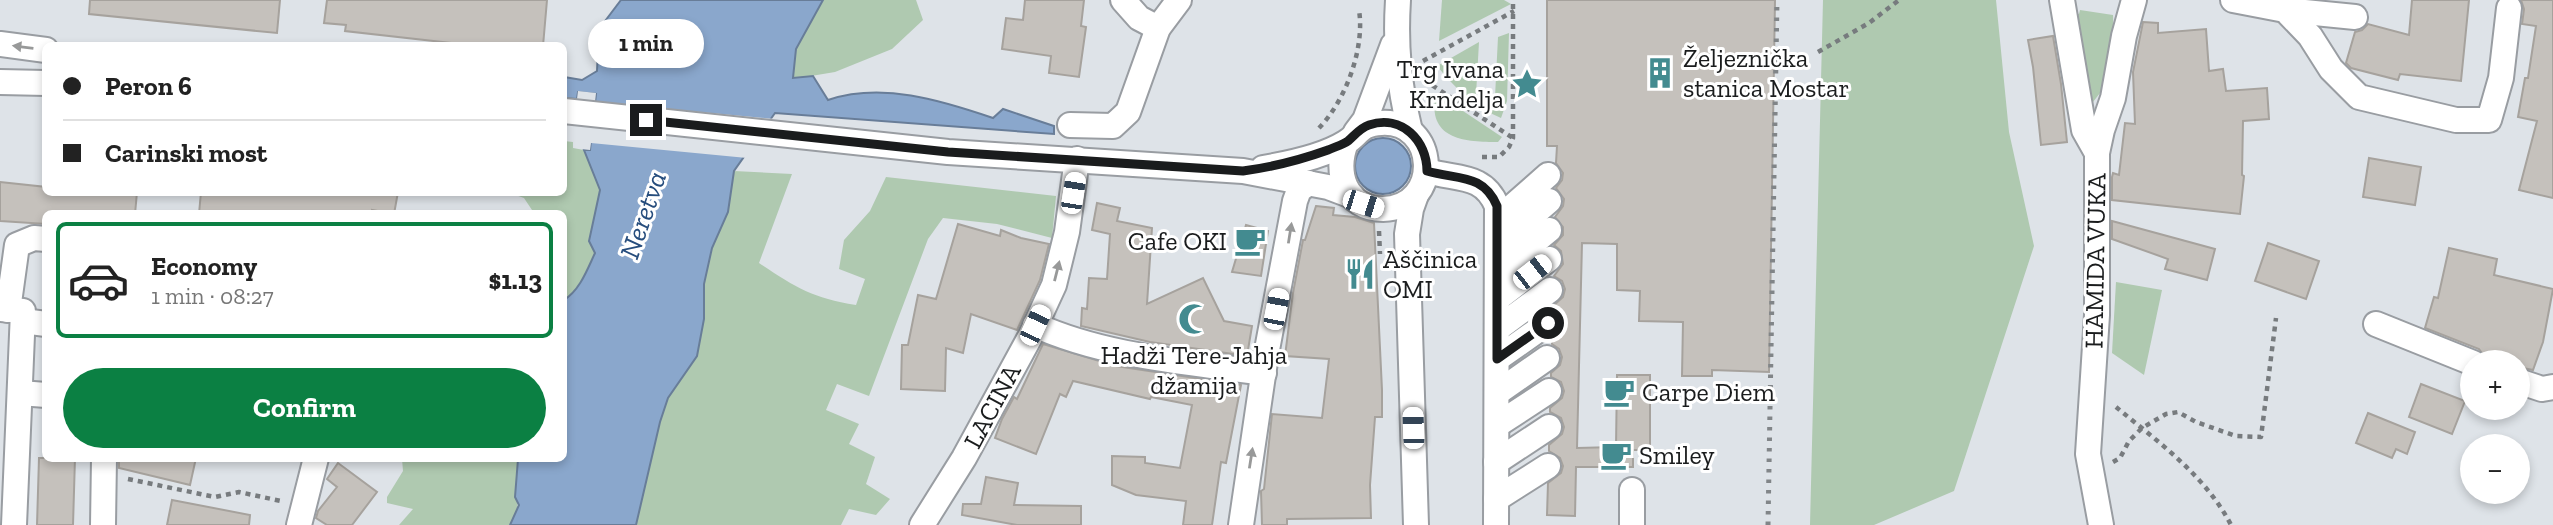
<!DOCTYPE html>
<meta charset="utf-8">
<style>
:root{--surface:#fff;--page:#f6f6f6;--text:#222;--muted:#767676;--line:#e0e0e0;--accent:#0b8043}
body{margin:0;font-family:"Zilla Slab",serif;background:var(--page);color:var(--text);height:100vh;display:flex;flex-direction:column;font-size:26px;white-space:nowrap}
*{box-sizing:border-box;margin:0}
p{font-size:23px;color:var(--muted)}
.icon{flex:none;width:38px;height:38px;fill:none;stroke:currentColor;stroke-width:2;stroke-linecap:round;stroke-linejoin:round}
.map{position:relative;flex:1;overflow:hidden}
.sheet{position:absolute;left:42px;top:210px;width:525px;height:252px;display:flex;flex-direction:column;background:var(--surface);border-radius:10px;box-shadow:0 4px 10px #0003}
.sheet>*{flex:none}
.top-card{position:absolute;left:42px;top:42px;width:525px;height:154px;border-radius:10px;box-shadow:0 4px 10px #0003;display:grid;align-content:center;height:154px;padding:0 21px;background:var(--surface)}
.tools{position:absolute;left:2460px;top:350px;display:grid;gap:14px}
.tools a{display:grid;place-items:center;width:70px;height:70px;border-radius:50%;background:var(--surface);box-shadow:0 4px 10px #0003;font-size:35px}
.end{position:absolute;width:32px;height:32px;margin:-16px;border:9px solid #1a1c1d;background:#fff;box-shadow:0 0 0 4px #fff}
.from{border-radius:50%}
.bubble{position:absolute;height:49px;border-radius:24px;background:var(--surface);box-shadow:0 4px 10px #0003;font-size:23px;font-weight:700;line-height:49px;text-align:center}
.car{position:absolute;width:21px;height:42px;margin:-21px -10px;border-radius:9px;box-shadow:0 0 5px 2px #0007;background:linear-gradient(#fff 24%,#345 0 40%,#fff 0 76%,#345 0 86%,#fff 0)}
.top-card b{display:flex;align-items:center;gap:24px;height:66px;font-size:26px}
.top-card b+b{border-top:2px solid var(--line)}
.top-card i{width:18px;height:18px;background:var(--text)}
ul{padding:12px 0 0;list-style:none}
li{display:flex;align-items:center;gap:21px;height:116px;margin:0 14px 10px;padding:0 7px;border:4px solid transparent;border-radius:10px}
li div{flex:1}
li b{display:block;font-size:26px}
li em{font-style:normal;font-weight:700}
li.current{border-color:var(--accent)}
li>.icon{width:63px;height:63px;stroke-width:1.5}
.primary-button{display:flex;gap:14px;margin-top:auto;padding:14px 21px}
.primary-button a{flex:1;height:80px;border-radius:42px;background:var(--accent);color:#fff;font-size:28px;font-weight:700;line-height:80px;text-align:center}
.map>svg:first-child{display:block}
</style>
<div class="map">
<svg width="2553" height="525" viewBox="0 0 2553 525">
<rect width="100%" height="100%" fill="#dee3e8"/>
<g fill="#afc9b0">
<path d="M823,0h93l7,20 -31,29 -57,23 -42,7 3,-30z"/>
<path d="M1442,0h62l7,4 -72,37z"/>
<path d="M1823,0h173l13,132 25,114 -80,245 -80,34h-64z"/>
<path d="M2080,10l33,5 1,31 -10,42 -15,19 -14,-94 4,1z"/>
<path d="M1509,33l-2,68 -6,17c-27,-11 -46,-30 -64,-52l42,-24 -3,53 19,2 3,-60z"/>
<path d="M1442,97l60,40 -4,5c-32,0 -69,-2 -63,-44z"/>
<path d="M564,141l9,1v6l11,2 16,40 -11,51 6,11c-8,18 -15,38 -31,48v-86l-30,-1 -10,-15 -14,-5 54,-1z"/>
<path d="M734,171l58,3 -33,89c36,24 53,35 97,42l9,-26 -26,-10 5,-29 26,-29 16,-34 170,19 -4,42 -55,-14 -54,-6 -15,21 -59,157 -32,-12 -11,26 33,14 -10,20 26,13 -9,27 24,15 -14,16 -27,-6 -8,16h-205l24,-103 8,-24 29,-42 7,-37v-35l8,-36 16,-36z"/>
<path d="M2116,282l46,8 -18,85 -32,-22z"/>
<path d="M402,459h116c-3,22 6,46 -8,66h-111l14,-16 -26,-6v-6l16,-26z"/>
</g>
<g fill="#8aa7cc" stroke="#687d98" stroke-width="2">
<path d="M621,0h202l-27,49 -3,29 20,-2 15,24c54,-18 112,0 165,18l10,-9 51,17v8l-279,-21 -41,58 -6,41 -16,36 -8,36v35l-7,37 -29,42 -8,24 -24,103h-126l9,-20 -4,-8 3,-38 46,-1v-158c16,-10 23,-30 31,-47l-6,-12 11,-51 -16,-40h6l6,-56 -18,-2 -1,7 -13,-1v-21l18,3 15,-9 2,-42z"/>
<circle cx="1383" cy="166" r="28"/>
</g>
<path fill="#dee3e8" d="M578,91l18,2 -1,9 180,17 -28,39 -156,-15 -1,7 -9,-1 6,-3 5,-50 -11,-1 -1,6h-16v-3l13,1z"/>
<g fill="#c5c1bc" stroke="#a6a29d" stroke-width="2">
<path d="M90,0h190l-3,33 -188,-19z"/>
<path d="M327,0h220l-4,46h-65l-133,-15 1,-6 -22,-2z"/>
<path d="M1025,0h59l-3,26 5,1 -7,50 -30,-4 2,-17 -49,-7 4,-31 17,2z"/>
<path d="M1547,0h228l-6,372 -57,-2v6h-30l1,-54 -44,-1 1,-30 -23,-1v-46l-35,-1 -5,205 39,-1 1,-72h33v75h-17v17h-57l-1,49 -28,-1 1,-32 13,-10 2,-7 -3,-8 -11,-7v-6l13,-11 2,-7 -3,-9 -11,-6v-4l12,-10 2,-7 -3,-9 -10,-5v-4l9,-8 2,-8 -3,-8 -7,-5v-6l9,-8 2,-8 -3,-7 -7,-6v-3l10,-9 2,-8 -3,-8 -8,-5 9,-12 -2,-13 -7,-6 9,-10v-8l-8,-10 8,-11 1,-7 -8,-11 6,-8 1,-7 -7,-10 1,-17h-10z"/>
<path d="M2412,0h57l-8,81 -61,-7 -2,6 -47,-12 -5,-5 9,-31 7,-2 6,-6 41,11z"/>
<path d="M2521,0h32v198l-34,-8 18,-69 -19,-4 7,-39h3l8,-52 -14,-2 2,-15z"/>
<path d="M2143,22l15,1v10l48,-4 3,42 14,-2 3,22 41,-3 2,31 -26,2 -1,54 2,1 -4,38 -128,-14v-23l1,-4 6,2 6,-52 10,1 -2,-52z"/>
<path d="M2053,36l8,48 6,58 -26,3 -8,-78 -5,-27z"/>
<path d="M2369,158l52,9 -6,38 -52,-8z"/>
<path d="M0,182l46,5v5h91l-2,22h-89v10l-46,-3z"/>
<path d="M201,192h197l-4,22 -22,-4 -1,4h-172z"/>
<path d="M1097,203l23,5 -3,13 35,7 -5,76 56,-26 21,43 28,5 -5,30 -97,-14 -69,-16 1,-18 5,1 2,-31 18,1 3,-45 -18,-4z"/>
<path d="M1316,206l18,2 -1,7 22,2 19,6 8,167v27h-7l-5,68 1,33 -84,1v6h-25l-1,-34 3,-2 8,-75 50,4 7,-59 -44,-3 8,-63 10,-53h2z"/>
<path d="M2112,221l103,28 -8,31 -42,-11 3,-10 -56,-20z"/>
<path d="M958,224l42,12 1,-6 20,8 28,6 -9,36 -23,50 -46,-16 -8,39 -17,-5 -1,43 -44,-2 1,-44h6l10,-50 18,4z"/>
<path d="M1246,225l22,6 -7,45 -29,-4z"/>
<path d="M2268,243l51,18 -13,38 -51,-18z"/>
<path d="M2449,248l48,11 -3,16 59,14 -10,53 -10,28 -15,-3v-5h-22l-9,-2 -8,-11 -54,-21 9,-31 4,1z"/>
<path d="M1043,344l73,22 125,19 -15,78 -5,-1 -9,63h-29l3,-24 -50,-6 -24,-10v-29l33,1v6l35,5 12,-63 -41,-8 -1,2 -77,-18 -7,16 -6,-3 -24,60 -41,-16 7,-19 12,-22 3,2z"/>
<path d="M2421,384l44,17 -13,33 -43,-17z"/>
<path d="M2368,413l47,19 -8,22 -11,-5 -4,9 -36,-15z"/>
<path d="M39,458h36l-2,67h-36z"/>
<path d="M119,458h77l-6,27 -71,-17z"/>
<path d="M338,463l39,29 -25,33h-25l-11,-7 2,-7 19,-24 -10,-8z"/>
<path d="M986,477l32,6 -4,22 67,1v19h-64l-55,-10 1,-11h18z"/>
<path d="M172,500l78,15 -1,10h-82z"/>
</g>
<g fill="none" stroke-linecap="round" stroke-linejoin="round">
<defs>
<g id="minor">
<path d="M1123,0l16,18 19,10"/>
<path d="M1398,0c-3,47 1,85 12,131"/>
<path d="M2062,0l22,130 13,23"/>
<path d="M2233,0l52,10 25,26 21,33 28,28 97,23h33l12,-42 8,-70"/>
<path d="M2285,10l70,7"/>
<path d="M0,44l46,6"/>
<path d="M0,82l46,1"/>
<path d="M564,111l384,41 295,19 85,16 24,9"/>
<path d="M1070,125l43,1 15,-14 30,-84 21,-28"/>
<path d="M1356,132l9,-12 28,-75"/>
<path d="M1263,168c24,-4 61,-12 82,-25 14,-8 14,-19 36,-20 57,-4 62,85 2,86 -38,0 -49,-37 -37,-66"/>
<path d="M1427,171c30,9 56,2 70,35l-1,319"/>
<path d="M1498,219l50,-44"/>
<path d="M1497,246l52,-45"/>
<path d="M1497,273l52,-43"/>
<path d="M1497,299l52,-40"/>
<path d="M0,309l23,2 -9,214"/>
<path d="M8,310l9,-65 17,-7 12,1"/>
<path d="M23,321l23,3"/>
<path d="M2376,324l97,39"/>
<path d="M1035,325c71,32 152,37 229,48"/>
<path d="M1497,329l53,-39"/>
<path d="M1497,359l51,-36"/>
<path d="M2518,381l24,8 11,-2"/>
<path d="M20,393l26,2"/>
<path d="M1497,393l50,-35"/>
<path d="M1497,425l52,-34"/>
<path d="M1496,462l53,-35"/>
<path d="M1632,490v35"/>
<path d="M1496,499l52,-33"/>
<path d="M103,525l1,-67"/>
<path d="M299,525l17,-67"/>
<path d="M922,525l42,-67 66,-121 24,-52 13,-53 10,-73"/>
<path d="M1241,525l25,-170 29,-154 4,-11 10,-7"/>
<path d="M1416,525l-9,-291 4,-25 5,-14"/>
<path d="M2101,525l-13,-71 9,-139v-162l5,-23 11,-32 11,-62 10,-36"/>
</g>
</defs>
<use href="#minor" stroke="#999da2" stroke-width="28"/>
<g stroke="#777b7e" stroke-width="4.5" stroke-dasharray="5 5" stroke-linecap="butt">
<path d="M1818,52l51,-29 30,-23"/>
<path d="M1423,61l91,-50"/>
<path d="M1424,80l89,58"/>
<path d="M1319,128c27,-28 46,-80 40,-118"/>
<path d="M1482,157h17l10,-10 4,-9v-138"/>
<path d="M1379,231l1,23"/>
<path d="M2116,407c41,34 90,69 115,118"/>
<path d="M2113,462l7,-4 9,-17 13,-13 24,-14 12,-2 18,10 40,14 25,1 15,-119"/>
<path d="M128,479l87,18 24,-5 42,9"/>
</g>
<use href="#minor" stroke="#fff" stroke-width="24"/>
<path stroke="#818588" stroke-width="5" stroke-dasharray="3.5 7" stroke-linecap="butt" d="M1768,525l9,-525"/>
</g>
<defs><path id="oneway-solid" d="M-6-.8H1V-3.2L6.5 0L1 3.2V.8H-6Z" transform="scale(1.75)"/></defs>
<g fill="#989999">
<use href="#oneway-solid" transform="translate(23 47) rotate(-173)"/>
<use href="#oneway-solid" transform="translate(1290 233) rotate(-81)"/>
<use href="#oneway-solid" transform="translate(1057 271) rotate(-76)"/>
<use href="#oneway-solid" transform="translate(1251 458) rotate(-81)"/>
</g>
<g fill="none" stroke-linecap="round" stroke-linejoin="round">
<path stroke="#1a1c1d" stroke-width="9" d="M646,120l302,32 295,19c30,-4 57,-11 85,-21 6,-3 15,-5 20,-9 7,-6 12,-13 21,-16 33,-11 58,16 58,46 30,9 56,2 70,35v153l51,-36"/>
</g>
<defs>
<symbol id="building-bare" viewBox="-9 -9 18 18"><path d="M-4-6H4V6H1V3H-1V6H-4ZM-2.5-4.3h1.7v1.8h-1.7ZM.8-4.3h1.7v1.8H.8ZM-2.5-1h1.7V.8h-1.7ZM.8-1h1.7V.8H.8Z" fill="#438b90" stroke="#fff" stroke-width="2.5" paint-order="stroke"/></symbol>
<symbol id="sight-bare" viewBox="-9 -9 18 18"><path d="M0-6L1.8-2.2L6-1.7L2.9 1.2L3.7 5.4L0 3.3L-3.7 5.4L-2.9 1.2L-6-1.7L-1.8-2.2Z" fill="#438b90" stroke="#fff" stroke-width="2.5" paint-order="stroke"/></symbol>
<symbol id="cafe-bare" viewBox="-9 -9 18 18"><path d="M-5.5-4.5H6V0H3Q3 3.5 0 3.5H-2.5Q-5.5 3.5-5.5 0ZM3-3.2v2h1.7v-2ZM-6 4.5H4V6H-6Z" fill="#438b90" stroke="#fff" stroke-width="2.5" paint-order="stroke"/></symbol>
<symbol id="restaurant-bare" viewBox="-9 -9 18 18"><path d="M-5-6h1v4h1v-4h1v4h1v-4h1v5L-1.5 .5V6h-2V.5L-5-1ZM5-6V6H3V1.5H1.5Q1.5-4 5-6Z" fill="#438b90" stroke="#fff" stroke-width="2.5" paint-order="stroke"/></symbol>
<symbol id="mosque-bare" viewBox="-9 -9 18 18"><path d="M3.5-4.9A6 6 0 1 0 3.5 4.9A5 5 0 1 1 3.5-4.9Z" fill="#438b90" stroke="#fff" stroke-width="2.5" paint-order="stroke"/></symbol>
</defs>
<g fill-rule="evenodd">
<use href="#building-bare" x="1638" y="51" width="44" height="44"/>
<use href="#sight-bare" x="1505" y="62" width="44" height="44"/>
<use href="#cafe-bare" x="1228" y="219" width="44" height="44"/>
<use href="#restaurant-bare" x="1338" y="252" width="44" height="44"/>
<use href="#mosque-bare" x="1172" y="297" width="44" height="44"/>
<use href="#cafe-bare" x="1597" y="370" width="44" height="44"/>
<use href="#cafe-bare" x="1594" y="433" width="44" height="44"/>
</g>
<g text-anchor="middle" dominant-baseline="central" stroke-width="6" stroke-linejoin="round" paint-order="stroke">
<g font-size="26" fill="#1a1c1d" stroke="#fff" text-anchor="start">
<text x="1683" y="58">Željeznička<tspan x="1683" dy="30">stanica Mostar</tspan></text>
<text x="1504" y="69" text-anchor="end">Trg Ivana<tspan x="1504" dy="30">Krndelja</tspan></text>
<text x="1227" y="241" text-anchor="end">Cafe OKI</text>
<text x="1383" y="259">Aščinica<tspan x="1383" dy="30">OMI</tspan></text>
<text x="1194" y="355" text-anchor="middle">Hadži Tere-Jahja<tspan x="1194" dy="30">džamija</tspan></text>
<text x="1642" y="392">Carpe Diem</text>
<text x="1639" y="455">Smiley</text>
</g>
<g font-size="26" fill="#1a1c1d" stroke="#fff">
<text transform="translate(2095 261) rotate(-89)">HAMIDA VUKA</text>
<text transform="translate(992 406) rotate(-62)">LACINA</text>
</g>
<g font-size="28" font-style="italic" fill="#264d7d" stroke="#fff">
<text transform="translate(643 215) rotate(-71)">Neretva</text>
</g>
</g>
</svg>
<div class="tools">
<a>+</a>
<a>−</a>
</div>
<i class="end from" style="left:1548px;top:323px"></i>
<i class="end" style="left:646px;top:120px"></i>
<div class="bubble" style="left:588px;top:19px;width:116px">1 min</div>
<i class="car" style="left:1073px;top:193px;rotate:9deg"></i>
<i class="car" style="left:1363px;top:204px;rotate:108deg"></i>
<i class="car" style="left:1532px;top:272px;rotate:52deg"></i>
<i class="car" style="left:1276px;top:309px;rotate:11deg"></i>
<i class="car" style="left:1035px;top:325px;rotate:25deg"></i>
<i class="car" style="left:1413px;top:428px;rotate:358deg"></i>
<div class="top-card">
<b><i class="from"></i>Peron 6</b>
<b><i></i>Carinski most</b>
</div>
<section class="sheet">
<ul>
<li class="current"><svg class="icon" aria-label="car" viewBox="0 0 24 24"><path d="M5 17H2v-5l4-1 3-4h7l3 4 3 1v5h-3M9 17h6M6 11h13"/><circle cx="7" cy="17" r="2"/><circle cx="17" cy="17" r="2"/></svg><div><b>Economy</b><p>1 min · 08:27</p></div><em>$1.13</em></li>
</ul>
<div class="primary-button"><a>Confirm</a></div>
</section>
</div>
